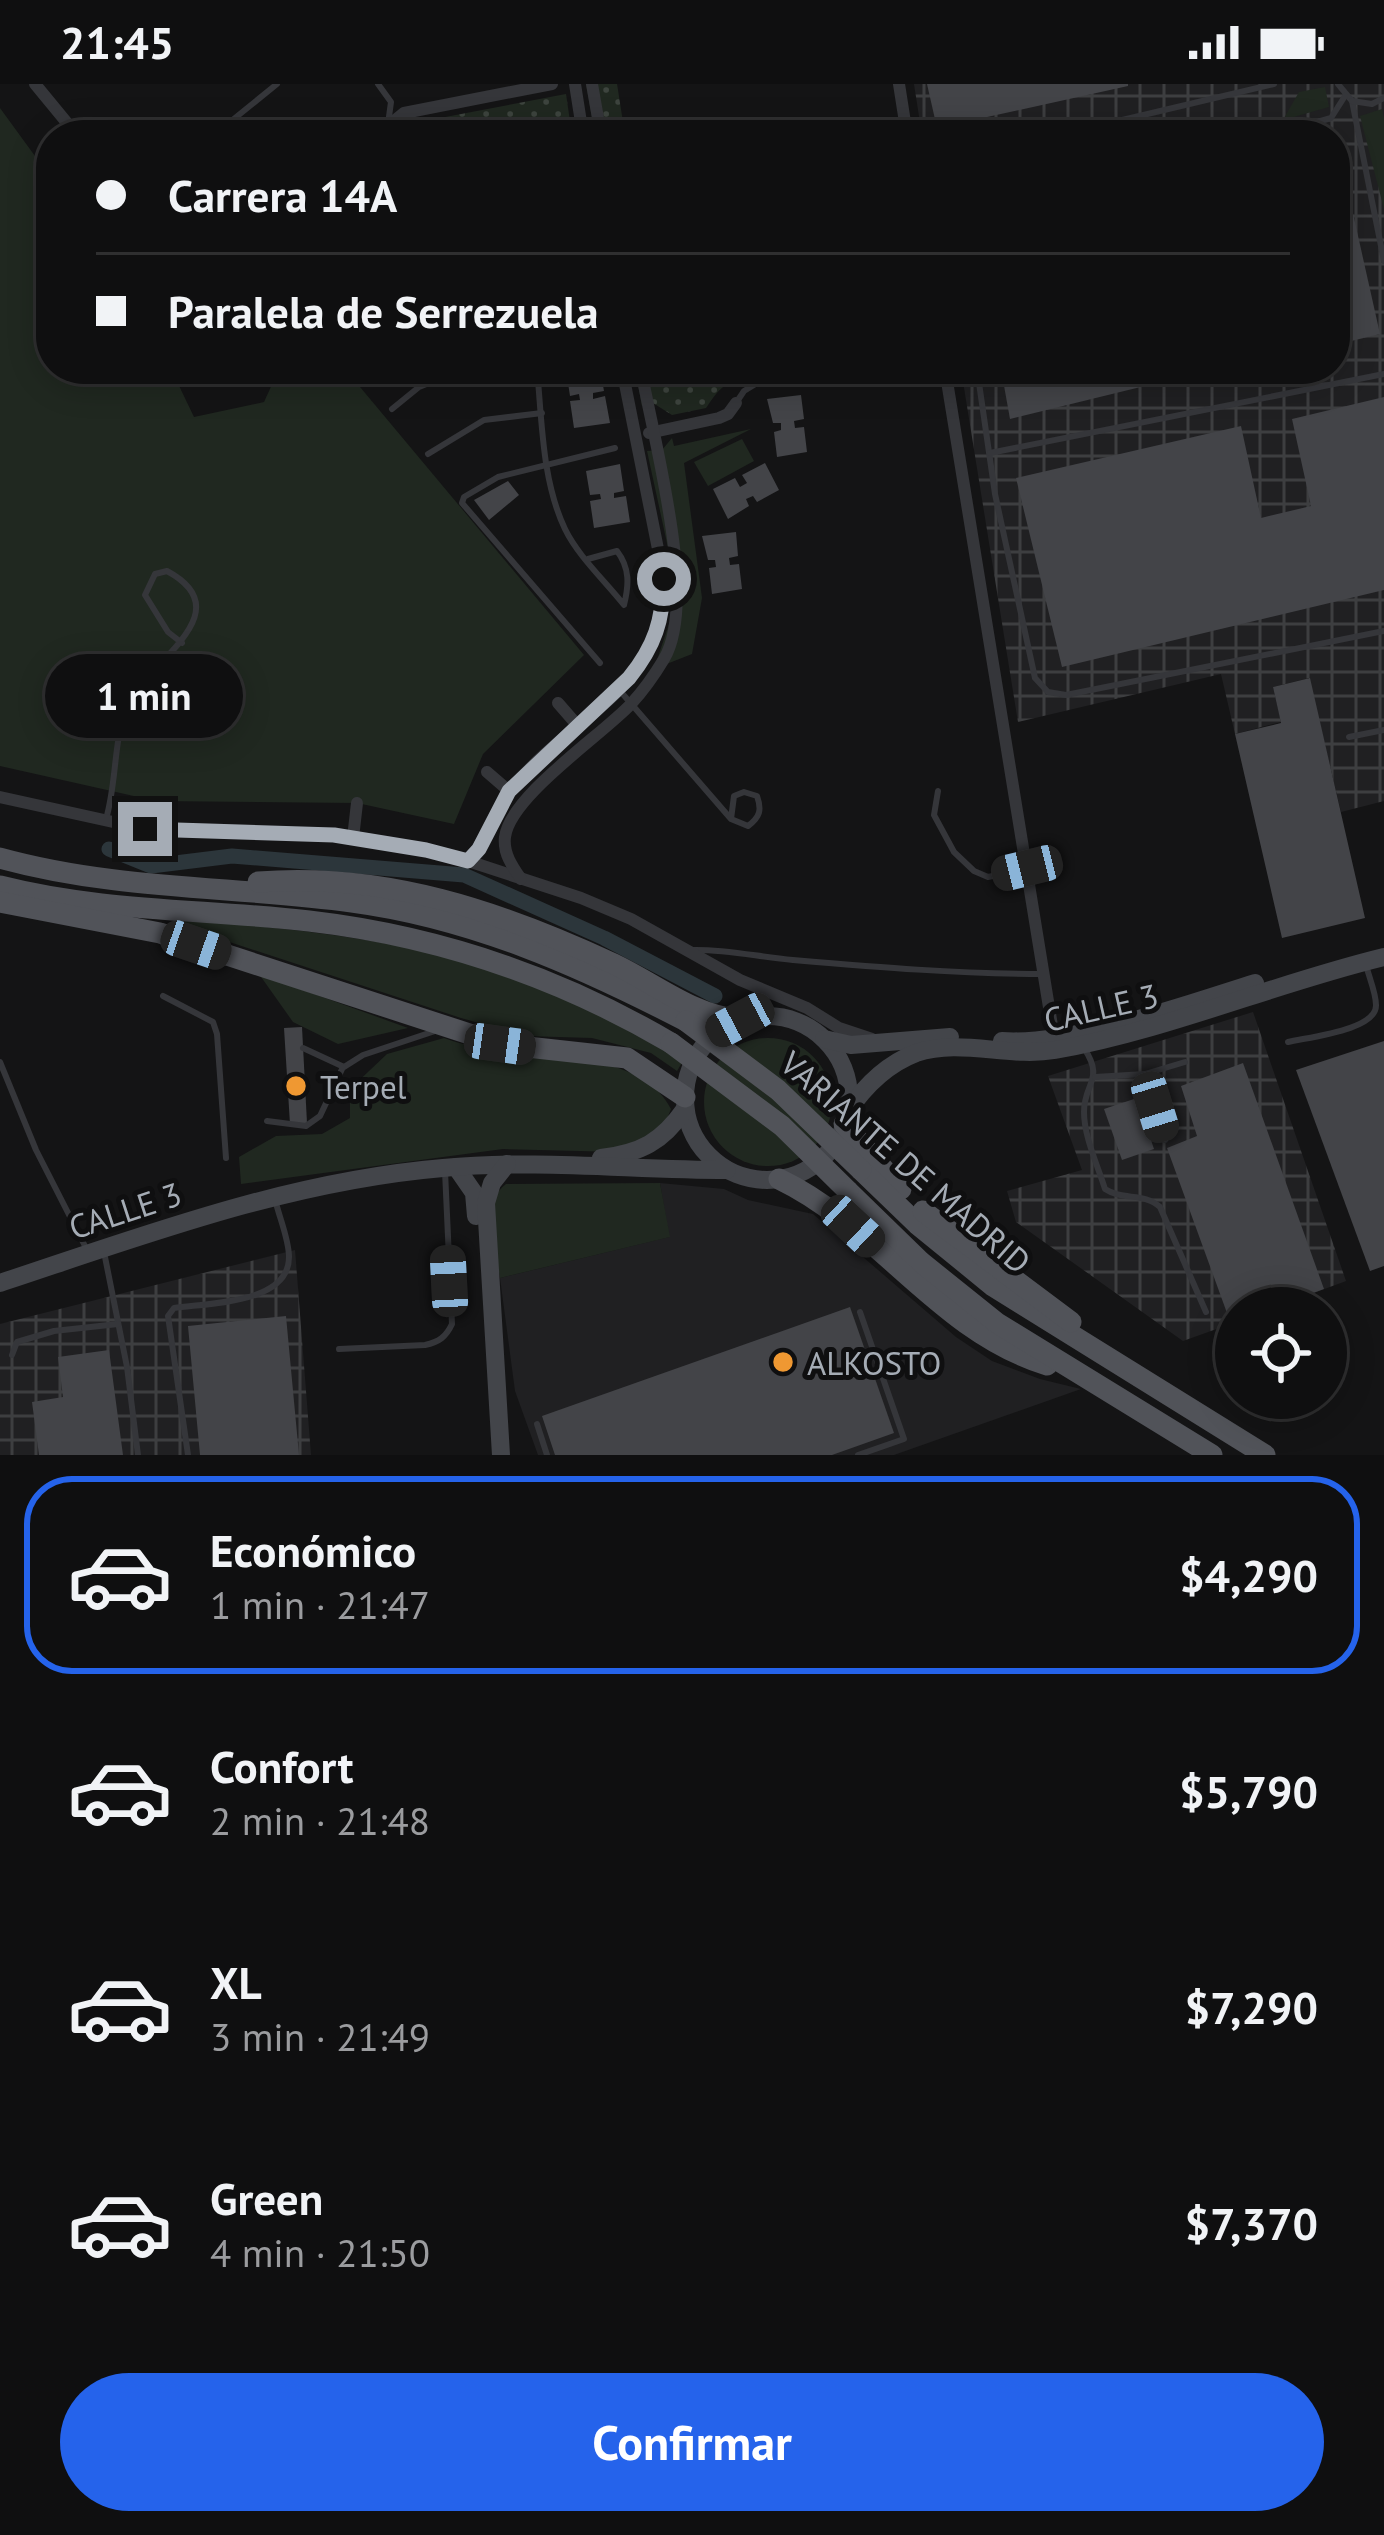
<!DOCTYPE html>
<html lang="es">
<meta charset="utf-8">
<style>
:root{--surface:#0f0f10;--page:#181819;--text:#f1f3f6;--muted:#9b9c9f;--line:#2f2f30;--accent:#2563eb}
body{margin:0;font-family:"PT Sans",sans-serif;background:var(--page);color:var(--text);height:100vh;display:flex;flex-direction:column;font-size:45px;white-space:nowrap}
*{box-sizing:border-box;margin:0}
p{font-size:39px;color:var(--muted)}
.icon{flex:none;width:66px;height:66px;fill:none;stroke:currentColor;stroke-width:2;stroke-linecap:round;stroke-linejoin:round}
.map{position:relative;height:1371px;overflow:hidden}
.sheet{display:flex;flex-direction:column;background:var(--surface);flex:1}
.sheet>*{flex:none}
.banner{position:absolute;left:36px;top:36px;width:1314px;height:264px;border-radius:48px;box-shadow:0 6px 30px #0003,0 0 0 3px var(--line);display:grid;align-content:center;height:264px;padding:0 60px;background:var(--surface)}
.fabs{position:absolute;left:1215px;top:1203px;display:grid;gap:24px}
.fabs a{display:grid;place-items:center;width:132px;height:132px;border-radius:50%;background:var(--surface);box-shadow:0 6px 30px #0003,0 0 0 3px var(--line);font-size:60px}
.end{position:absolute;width:54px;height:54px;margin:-27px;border:15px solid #a5acb5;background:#111;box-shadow:0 0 0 6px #111}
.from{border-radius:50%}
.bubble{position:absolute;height:84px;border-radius:42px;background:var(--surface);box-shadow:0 6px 30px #0003,0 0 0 3px var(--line);font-size:39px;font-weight:800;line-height:84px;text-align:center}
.car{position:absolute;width:36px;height:72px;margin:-36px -18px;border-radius:15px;box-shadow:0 0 9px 3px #0007;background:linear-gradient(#222 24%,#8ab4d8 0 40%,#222 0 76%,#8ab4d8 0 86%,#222 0)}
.banner b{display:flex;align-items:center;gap:42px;height:114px;font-size:45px}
.banner b+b{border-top:3px solid var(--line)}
.banner i{width:30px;height:30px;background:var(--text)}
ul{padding:21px 0 0;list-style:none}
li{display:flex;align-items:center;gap:36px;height:198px;margin:0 24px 18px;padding:0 36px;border:6px solid transparent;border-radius:48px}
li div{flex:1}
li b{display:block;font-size:45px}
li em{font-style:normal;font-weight:800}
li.current{border-color:var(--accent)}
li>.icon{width:108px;height:108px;stroke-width:1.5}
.cta{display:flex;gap:24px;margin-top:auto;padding:24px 60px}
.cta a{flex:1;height:138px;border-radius:72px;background:var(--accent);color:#fff;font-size:48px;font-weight:800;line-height:138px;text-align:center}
.status{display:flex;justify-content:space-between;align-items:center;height:84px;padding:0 60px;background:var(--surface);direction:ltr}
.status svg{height:33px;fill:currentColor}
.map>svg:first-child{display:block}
</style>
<div class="status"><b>21:45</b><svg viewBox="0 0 49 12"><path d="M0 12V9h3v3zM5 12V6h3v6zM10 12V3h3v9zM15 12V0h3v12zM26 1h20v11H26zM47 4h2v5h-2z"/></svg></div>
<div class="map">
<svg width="1384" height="1371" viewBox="0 0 1384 1371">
<defs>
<pattern id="industrial-grid" width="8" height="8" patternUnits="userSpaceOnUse" patternTransform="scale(3)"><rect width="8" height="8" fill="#202022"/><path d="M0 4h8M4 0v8" fill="none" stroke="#3d3e40"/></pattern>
<pattern id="park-dots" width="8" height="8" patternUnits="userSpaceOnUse" patternTransform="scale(3)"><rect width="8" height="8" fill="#202820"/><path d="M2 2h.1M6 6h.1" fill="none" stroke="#3d443e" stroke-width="1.8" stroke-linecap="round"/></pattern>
</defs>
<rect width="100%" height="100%" fill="#141415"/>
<path fill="#202022" d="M660,1099l64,6 24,11 65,14 143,123 36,24 48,18 41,10 -187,66h-356l-23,-64 -15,-113 169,-41z"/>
<g fill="url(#industrial-grid)">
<path d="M914,0h470v717l-43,11 -32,-134 -36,9 8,35 -46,12 -14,-60 -203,48 -57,-353h374v-234h-413z"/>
<path d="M1253,928l93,269 -73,27h-37v14l-53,19 -167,-119 -9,-31 75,-21 -34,-94z"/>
<path d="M295,1166l16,205h-311v-131z"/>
</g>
<g fill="#202820">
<path d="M1325,3l4,20 -46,13 16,-28z"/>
<path d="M0,24l51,70v191h120l23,48 70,-15 15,-33h66l239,286 -101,99 -29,70 -97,-21 -201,-2 -156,-35z"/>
<path d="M1382,25l2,9v91l-24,-93z"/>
<path d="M751,345l-67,34 18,135 -10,56 -38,15 19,-57v-41l-26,-120 15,-1 10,-12 2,8z"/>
<path d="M742,355l12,22 -46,25 -14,-24z"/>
<path d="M181,835c139,12 278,25 406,87 33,16 64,37 96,55l-6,10 -26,-18 -59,-15 -67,-2 -64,-18 -262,-86z"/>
<path d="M259,890l149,54 -70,16 -45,-22z"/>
<path d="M444,954c64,26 192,2 227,71l-7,17 -44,26 -117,-3 -262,35 -2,-27 37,-21 46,-2 28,-16v-29l37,-35z"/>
<circle cx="768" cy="1018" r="64"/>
<path d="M660,1099l10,54 -170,41c-4,-28 -20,-76 6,-94z"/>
</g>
<g fill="url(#park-dots)">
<path d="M586,0h31l8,51h-30z"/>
<path d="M566,10l6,41h-164l11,-13z"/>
<path d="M635,285h131l1,8c-36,5 -40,-1 -61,31l-34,7 -19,-12 -11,3z"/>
</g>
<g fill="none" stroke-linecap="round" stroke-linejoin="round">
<path stroke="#2c363b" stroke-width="15" d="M109,765l42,17 81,-10 232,19 140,63 111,58"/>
</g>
<g fill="#434448">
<path d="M927,0h201v2l-191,42z"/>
<path d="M1337,58l43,192 -45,11v-202z"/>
<path d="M600,285l4,22 -11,2v6l12,-3 5,27 -36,5 -4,-27 10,-1 -1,-6 -9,2 -4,-26z"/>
<path d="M766,285h16l3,10 -18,6z"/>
<path d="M1001,285h205v2l-196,48z"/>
<path d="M801,311l3,24 -10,2 1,7 9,-1 3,25 -30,5 -3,-25 7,-2v-7h-8l-6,-24z"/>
<path d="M1384,313v193l-322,77 -46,-189 225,-52 20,92 50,-12 -19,-87z"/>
<path d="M765,379l14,27 -22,12 -4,-6 -7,3 3,7 -21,13 -15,-30 22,-11 5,9 7,-4 -5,-8z"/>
<path d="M620,380l4,27 -10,2v5l12,-2 4,26 -36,6 -4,-27 11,-2 -1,-5 -10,1 -4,-24z"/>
<path d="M508,397l11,14 -30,25 -15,-20z"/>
<path d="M736,448l2,24 -9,2 1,7 9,-1 3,25 -30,5 -3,-26 7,-1 -1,-7h-7l-6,-24z"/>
<path d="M1310,594l55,240 -83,20 -47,-204 46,-11 -8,-36z"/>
<path d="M302,943l5,96 -17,1 -6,-96z"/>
<path d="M1384,957v225l-14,5 -74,-201z"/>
<path d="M1243,979l81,226 -51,19h-37v14l-5,2 -64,-176 30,-12 -16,-50z"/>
<path d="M1137,1014l17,51 -32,11 -18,-51z"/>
<path d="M850,1223l44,126 -62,22h-277l-13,-39z"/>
<path d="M286,1232l13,139h-99l-12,-129z"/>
<path d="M109,1266l14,105h-84l-7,-53 31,-5 -5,-40z"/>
</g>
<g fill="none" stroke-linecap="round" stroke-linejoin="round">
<g stroke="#35363a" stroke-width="6">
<path d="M378,0l13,18 -3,22"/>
<path d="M1338,0l14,17 32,160"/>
<path d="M1352,17l20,3 12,-6"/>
<path d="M214,51l63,-51"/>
<path d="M1059,51l215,-51"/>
<path d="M1272,51l59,-17 14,-22"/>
<path d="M537,285c5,52 5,112 28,160 13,27 40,52 59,76 5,-20 6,-37 -7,-54l-29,8"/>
<path d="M977,285l18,125 40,184 13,14 18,3 318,-64"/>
<path d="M736,319l8,-12 23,-14"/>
<path d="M392,325l27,-22 45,-18"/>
<path d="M990,369l394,-79"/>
<path d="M428,370l56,-34 58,-7"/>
<path d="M600,579l-138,-160 2,-6 34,-20 117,-29"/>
<path d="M621,608l110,127 17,7c12,-9 14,-16 9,-30l-13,-4 -10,4 -3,23"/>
<path d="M1349,653l35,-7"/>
<path d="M938,707l-4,24 20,37 20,19 14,6 36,-8"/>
<path d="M106,735c11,-37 7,-77 21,-113 17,-42 118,-93 40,-135l-12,3 -10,21 23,37 14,11"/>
<path d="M692,866c34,-1 66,7 101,10 83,7 166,14 250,14"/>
<path d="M163,912l50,26 4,12 9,124"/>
<path d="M1288,958c21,-5 89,-12 88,-37 0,-12 -7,-28 -10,-40"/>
<path d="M303,964l41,19 19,-12 75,-25"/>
<path d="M1084,964c21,32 0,34 0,64 0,25 14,54 21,77 18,12 39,3 55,18l46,105"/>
<path d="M0,978l36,88 51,100"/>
<path d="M1145,990l20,66"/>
<path d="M1095,993l50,-3 40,-12"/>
<path d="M267,1037l39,5 14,-10 23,-49"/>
<path d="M104,1168l23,115 11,88"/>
<path d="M339,1265l86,-4c14,-3 21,-8 27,-21l-7,-153"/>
<path d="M12,1271l5,-13 37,-11 64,-7"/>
<path d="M537,1340l10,31"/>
<path d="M188,1371l-20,-139 6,-8c34,-5 115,-4 115,-51 0,-18 -10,-40 -14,-58"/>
<path d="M858,1371l46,-16 -44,-127"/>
</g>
<g stroke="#35363a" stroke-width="12">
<path d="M35,0l42,51"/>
<path d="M575,0l8,51"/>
<path d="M592,0l9,51"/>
<path d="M899,0l8,51"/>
<path d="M388,42l16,-13 148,-29"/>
<path d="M945,285l109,669"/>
<path d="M649,349l70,-15 9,-4 8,-11"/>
<path d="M558,619l20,23"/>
<path d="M487,688l22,19"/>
<path d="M0,713l145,32 189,6 92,15 42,11 113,37 50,21 109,61 67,28 32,20 33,11"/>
<path d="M353,754l4,-35"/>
<path d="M468,777c19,-21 25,-49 43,-71 62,-79 151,-94 153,-211l-42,-210"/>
<path d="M521,795c-9,-13 -18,-26 -16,-42 5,-41 97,-102 126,-133 12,-13 24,-30 33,-45 35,-59 -11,-220 -23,-290"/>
</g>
<g stroke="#43454a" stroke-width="18">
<circle cx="767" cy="1014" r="82"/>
<path d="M824,955l27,6 99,-8"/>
<path d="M1002,957c68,5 186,-37 253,-58"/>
<path d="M847,1028c17,-25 40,-48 69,-59 44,-15 93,5 139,-3 112,-20 218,-66 329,-93"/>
<path d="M601,1074c40,-5 61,-16 84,-49"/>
<path d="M456,1083l18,26 2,23"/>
<path d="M0,1199c145,-48 289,-102 443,-115 95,-9 189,2 284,2"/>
<path d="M501,1371l-15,-252 6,-20 15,-19"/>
</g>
<g stroke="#515359" stroke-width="21">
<path d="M0,774c116,32 234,28 352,44 120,16 228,64 334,119"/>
<path d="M258,798c127,-10 242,29 356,82 42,20 78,51 126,56"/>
<path d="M0,802c102,26 205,23 309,35 129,15 250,56 362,122"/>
<path d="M0,818l160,31 340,111 127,14 58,39"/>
<path d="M844,1040l57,65"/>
<path d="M861,1086l56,54 76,62 272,169"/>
<path d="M779,1095c100,48 159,152 268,186"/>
<path d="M848,1107l73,71 76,61 215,132"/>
<path d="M923,1127l148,111"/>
</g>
<g stroke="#515359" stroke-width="21">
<path d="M686,937l92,69 83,80"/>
<path d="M671,959l111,83 66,65"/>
</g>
</g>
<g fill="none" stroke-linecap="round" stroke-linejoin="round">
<path stroke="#a5acb5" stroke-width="15" d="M145,745l189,6 92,15 42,11 11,-12 30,-58 120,-113c26,-32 34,-58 35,-99"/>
</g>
<g fill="#ef9832" stroke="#0f0f10" stroke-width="4.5">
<circle cx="296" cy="1002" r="12"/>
<circle cx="783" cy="1278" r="12"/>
</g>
<g text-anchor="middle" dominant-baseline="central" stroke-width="10" stroke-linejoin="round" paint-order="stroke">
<g font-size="33" fill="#a5acb5" stroke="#0f0f10">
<text transform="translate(1101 923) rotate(-13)">CALLE 3</text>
<text transform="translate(906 1078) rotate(41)">VARIANTE DE MADRID</text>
<text transform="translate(125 1126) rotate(-18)">CALLE 3</text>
</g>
<g font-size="33" fill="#a5acb5" stroke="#0f0f10" text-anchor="start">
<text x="320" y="1002">Terpel</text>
<text x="807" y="1278">ALKOSTO</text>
</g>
</g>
</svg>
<div class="fabs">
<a><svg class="icon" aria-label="locate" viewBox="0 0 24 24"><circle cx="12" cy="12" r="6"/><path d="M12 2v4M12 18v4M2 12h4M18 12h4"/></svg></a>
</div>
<i class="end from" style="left:664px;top:495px"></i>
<i class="end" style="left:145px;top:745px"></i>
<div class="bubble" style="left:45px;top:570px;width:198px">1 min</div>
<i class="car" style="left:1027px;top:784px;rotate:256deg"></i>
<i class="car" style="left:196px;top:861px;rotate:109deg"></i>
<i class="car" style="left:740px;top:936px;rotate:242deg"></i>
<i class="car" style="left:500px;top:960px;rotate:98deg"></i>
<i class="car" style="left:1155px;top:1023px;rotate:163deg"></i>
<i class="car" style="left:853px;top:1142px;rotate:133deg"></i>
<i class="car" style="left:449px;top:1197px;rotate:357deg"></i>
<div class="banner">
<b><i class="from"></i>Carrera 14A</b>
<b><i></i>Paralela de Serrezuela</b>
</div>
</div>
<section class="sheet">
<ul>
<li class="current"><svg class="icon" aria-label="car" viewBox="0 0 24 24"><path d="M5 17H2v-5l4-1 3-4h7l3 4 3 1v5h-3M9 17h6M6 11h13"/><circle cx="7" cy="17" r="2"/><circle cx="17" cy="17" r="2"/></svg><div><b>Económico</b><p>1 min · 21:47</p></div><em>$4,290</em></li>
<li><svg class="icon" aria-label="car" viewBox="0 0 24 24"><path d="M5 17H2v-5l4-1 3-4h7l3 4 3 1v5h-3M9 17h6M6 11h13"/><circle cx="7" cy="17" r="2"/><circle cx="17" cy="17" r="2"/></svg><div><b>Confort</b><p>2 min · 21:48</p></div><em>$5,790</em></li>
<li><svg class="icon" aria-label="car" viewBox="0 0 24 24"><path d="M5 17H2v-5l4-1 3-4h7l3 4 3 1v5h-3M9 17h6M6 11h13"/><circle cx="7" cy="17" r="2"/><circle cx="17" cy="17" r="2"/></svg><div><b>XL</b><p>3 min · 21:49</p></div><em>$7,290</em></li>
<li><svg class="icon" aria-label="car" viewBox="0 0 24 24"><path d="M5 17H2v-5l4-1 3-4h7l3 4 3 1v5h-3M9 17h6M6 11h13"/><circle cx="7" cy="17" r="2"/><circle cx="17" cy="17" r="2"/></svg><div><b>Green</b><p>4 min · 21:50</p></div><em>$7,370</em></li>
</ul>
<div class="cta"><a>Confirmar</a></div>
</section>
